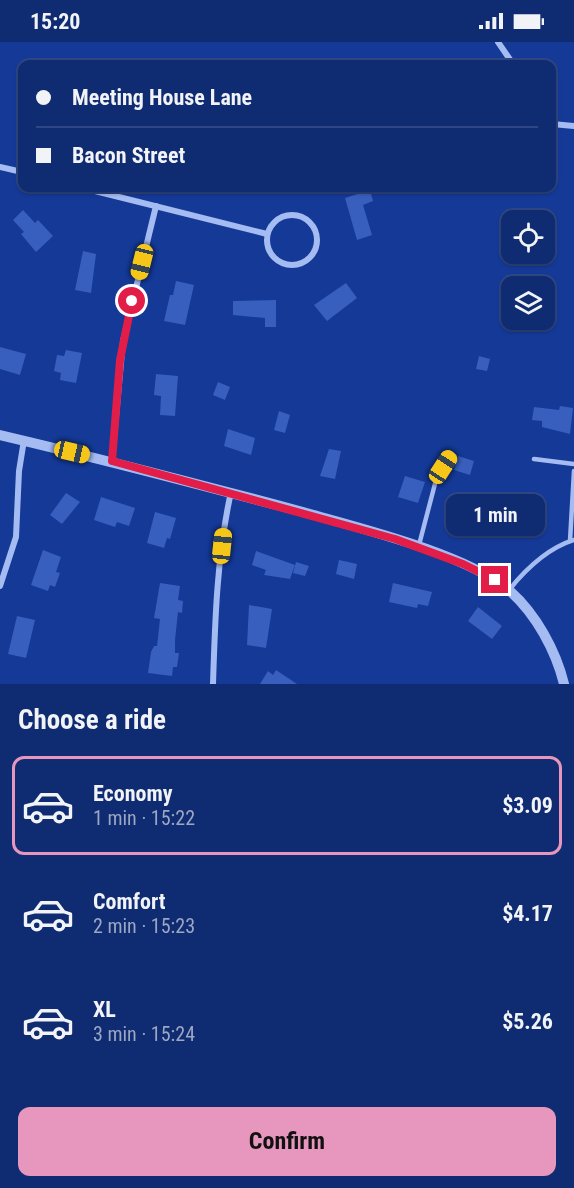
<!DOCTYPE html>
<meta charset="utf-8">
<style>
:root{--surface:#0f2b71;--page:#1d3779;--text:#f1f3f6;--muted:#9ba7c3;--line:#2f4784;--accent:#e797bd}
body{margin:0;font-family:"Roboto Condensed",sans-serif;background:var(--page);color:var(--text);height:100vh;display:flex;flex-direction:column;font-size:22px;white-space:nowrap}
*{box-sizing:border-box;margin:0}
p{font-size:20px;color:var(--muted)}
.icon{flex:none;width:33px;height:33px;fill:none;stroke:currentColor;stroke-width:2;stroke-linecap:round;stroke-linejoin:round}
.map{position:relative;height:642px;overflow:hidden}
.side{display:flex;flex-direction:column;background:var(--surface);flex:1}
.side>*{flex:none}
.banner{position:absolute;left:18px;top:18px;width:538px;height:132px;border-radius:12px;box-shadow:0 2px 4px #0004,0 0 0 2px var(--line);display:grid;align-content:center;height:132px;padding:0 18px;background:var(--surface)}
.fabs{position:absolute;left:501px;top:168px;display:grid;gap:12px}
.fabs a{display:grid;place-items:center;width:54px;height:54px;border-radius:12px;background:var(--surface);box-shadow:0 2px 4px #0004,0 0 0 2px var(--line);font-size:30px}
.end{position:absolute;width:27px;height:27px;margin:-14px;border:8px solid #e11d48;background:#fff;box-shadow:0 0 0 3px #fff}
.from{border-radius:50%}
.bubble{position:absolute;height:42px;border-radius:12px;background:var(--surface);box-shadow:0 2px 4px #0004,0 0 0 2px var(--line);font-size:20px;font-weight:700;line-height:42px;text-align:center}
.car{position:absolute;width:18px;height:36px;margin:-18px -9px;border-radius:8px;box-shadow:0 0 4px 2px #0007;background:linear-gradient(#f5c518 24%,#345 0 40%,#f5c518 0 76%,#345 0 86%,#f5c518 0)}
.banner b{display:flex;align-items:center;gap:21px;height:57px;font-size:22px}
.banner b+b{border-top:2px solid var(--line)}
.banner i{width:15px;height:15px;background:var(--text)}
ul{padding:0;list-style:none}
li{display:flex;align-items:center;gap:18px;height:99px;margin:0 12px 9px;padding:0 6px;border:3px solid transparent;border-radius:12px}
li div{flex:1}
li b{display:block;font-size:22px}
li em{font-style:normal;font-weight:700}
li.active{border-color:var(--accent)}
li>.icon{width:54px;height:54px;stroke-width:1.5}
h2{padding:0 18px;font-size:27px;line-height:72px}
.action{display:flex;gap:12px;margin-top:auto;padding:12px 18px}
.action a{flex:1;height:69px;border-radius:12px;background:var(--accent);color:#111;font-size:24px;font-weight:700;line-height:69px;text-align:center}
.status{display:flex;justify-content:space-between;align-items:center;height:42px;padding:0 30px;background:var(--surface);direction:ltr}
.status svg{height:16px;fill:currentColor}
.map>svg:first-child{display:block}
</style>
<div class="status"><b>15:20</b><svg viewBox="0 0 49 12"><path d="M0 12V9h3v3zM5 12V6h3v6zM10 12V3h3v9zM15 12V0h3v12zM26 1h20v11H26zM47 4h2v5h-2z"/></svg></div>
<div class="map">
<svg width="574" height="642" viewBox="0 0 574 642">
<rect width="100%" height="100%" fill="#143997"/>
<g fill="#385fbd">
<path d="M370,148l3,11 -10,4 9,30 -15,5 -12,-42z"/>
<path d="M23,168l12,13 3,-3 15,16 -17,16 -15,-18 3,-2 -11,-12z"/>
<path d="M83,209l13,3 -5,39 -16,-3z"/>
<path d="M176,239l18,4 -9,40 -21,-4 6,-26h3z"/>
<path d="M346,241l11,15 -30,23 -13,-16z"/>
<path d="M276,258v27h-11v-9l-32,-3v-14z"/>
<path d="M0,305l26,7 -6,21 -20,-6z"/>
<path d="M66,308l16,3 -6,30 -16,-3 1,-7 -7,-2 3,-16 7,1z"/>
<path d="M479,314l11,3 -3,12 -11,-2z"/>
<path d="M156,332l22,2 -3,40 -15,-1 1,-19 -7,-1z"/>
<path d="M218,340l12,5 -5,13 -12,-5z"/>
<path d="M560,364l13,2 -3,26 -28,-7v-6l-10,-1 2,-13 25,3z"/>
<path d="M279,369l11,4 -5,18 -11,-3z"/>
<path d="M228,387l27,9 -4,17 -27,-9z"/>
<path d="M329,407l12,2 -6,28 -15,-3z"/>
<path d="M458,414l16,5 -4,14 -16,-5z"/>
<path d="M405,434l20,6 -7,21 -20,-6z"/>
<path d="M66,451l14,9 -18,22 -12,-9z"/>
<path d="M101,455l34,11 -6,18 -12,-4 -2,5 -21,-7z"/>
<path d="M493,466l23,4 -2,10 -23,-3z"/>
<path d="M155,470l21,6 -6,21 -3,-1 -3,10 -17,-5z"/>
<path d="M473,478l26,4 -2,12 -25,-3z"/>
<path d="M43,508l18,7 -5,15 4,1 -5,14 -5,-2 -2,6 -17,-6z"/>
<path d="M256,509l39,14 -5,14 -26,-4 2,-5 -14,-5z"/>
<path d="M339,518l18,4 -3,15 -18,-5z"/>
<path d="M296,520l13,4 -4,10 -12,-3z"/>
<path d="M160,541l20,3 -2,14 5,1 -1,12 -4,-1 -3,28v13h4l-2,14h-4l-1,9 -24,-3 3,-21 3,-6h3l3,-27 -6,-1z"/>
<path d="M393,541l39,9 -4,14 -10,-2 -1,4 -28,-6z"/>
<path d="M249,563l23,4 -6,39 -19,-3z"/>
<path d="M478,565l24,19 -10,13 -24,-18z"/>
<path d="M17,574l18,4 -9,38 -18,-4z"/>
<path d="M276,628l21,14h-37l8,-13 5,4z"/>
</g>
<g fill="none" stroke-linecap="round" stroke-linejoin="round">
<g stroke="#a5bcf2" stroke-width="4.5">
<path d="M534,417l40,5"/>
<path d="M570,499l4,-70"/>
<path d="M419,503l17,-65 14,-24"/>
<path d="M509,548c17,-21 39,-42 65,-50"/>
</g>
<g stroke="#a5bcf2" stroke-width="6">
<path d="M498,0l15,22"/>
<path d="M552,82l22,2"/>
<path d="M0,125l22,5"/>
<path d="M83,146l184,46"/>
<circle cx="292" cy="198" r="25"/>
<path d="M112,419l11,-120 33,-135"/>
<path d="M0,544l16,-49 3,-66 5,-31"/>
<path d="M213,642c2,-64 4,-129 18,-192"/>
</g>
<path stroke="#a5bcf2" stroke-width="10" d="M0,393c102,24 202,50 303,77 56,16 164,42 207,79 26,23 46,60 54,93"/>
</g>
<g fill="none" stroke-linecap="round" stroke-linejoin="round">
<path stroke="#e11d48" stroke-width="8" d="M132,259l-12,59 -8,101 283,78 68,25 32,16"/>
</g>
</svg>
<div class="fabs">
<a><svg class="icon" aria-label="locate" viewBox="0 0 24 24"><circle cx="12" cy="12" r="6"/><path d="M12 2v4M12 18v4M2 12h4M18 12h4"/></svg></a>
<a><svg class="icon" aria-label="layers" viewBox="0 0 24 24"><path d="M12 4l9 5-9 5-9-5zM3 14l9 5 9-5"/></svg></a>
</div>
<i class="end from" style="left:132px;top:259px"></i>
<i class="end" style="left:495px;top:538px"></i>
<div class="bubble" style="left:446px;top:452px;width:99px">1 min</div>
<i class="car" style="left:142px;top:220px;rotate:194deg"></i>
<i class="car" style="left:72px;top:410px;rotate:103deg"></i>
<i class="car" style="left:443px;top:425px;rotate:33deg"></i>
<i class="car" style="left:222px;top:504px;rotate:6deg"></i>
<div class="banner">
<b><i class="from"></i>Meeting House Lane</b>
<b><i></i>Bacon Street</b>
</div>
</div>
<section class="side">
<h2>Choose a ride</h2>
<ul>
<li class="active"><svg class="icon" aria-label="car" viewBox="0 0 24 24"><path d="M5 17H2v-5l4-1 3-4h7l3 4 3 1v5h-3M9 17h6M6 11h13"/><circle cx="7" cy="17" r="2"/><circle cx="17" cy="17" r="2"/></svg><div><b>Economy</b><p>1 min · 15:22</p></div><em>$3.09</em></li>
<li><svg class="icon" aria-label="car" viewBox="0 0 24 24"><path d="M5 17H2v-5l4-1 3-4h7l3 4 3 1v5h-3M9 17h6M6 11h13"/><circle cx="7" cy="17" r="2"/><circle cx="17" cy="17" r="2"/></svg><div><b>Comfort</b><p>2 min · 15:23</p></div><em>$4.17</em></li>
<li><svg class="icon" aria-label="car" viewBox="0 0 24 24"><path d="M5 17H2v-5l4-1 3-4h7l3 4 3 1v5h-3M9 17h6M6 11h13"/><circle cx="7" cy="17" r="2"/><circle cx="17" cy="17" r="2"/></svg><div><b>XL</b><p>3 min · 15:24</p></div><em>$5.26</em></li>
</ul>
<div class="action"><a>Confirm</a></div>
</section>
